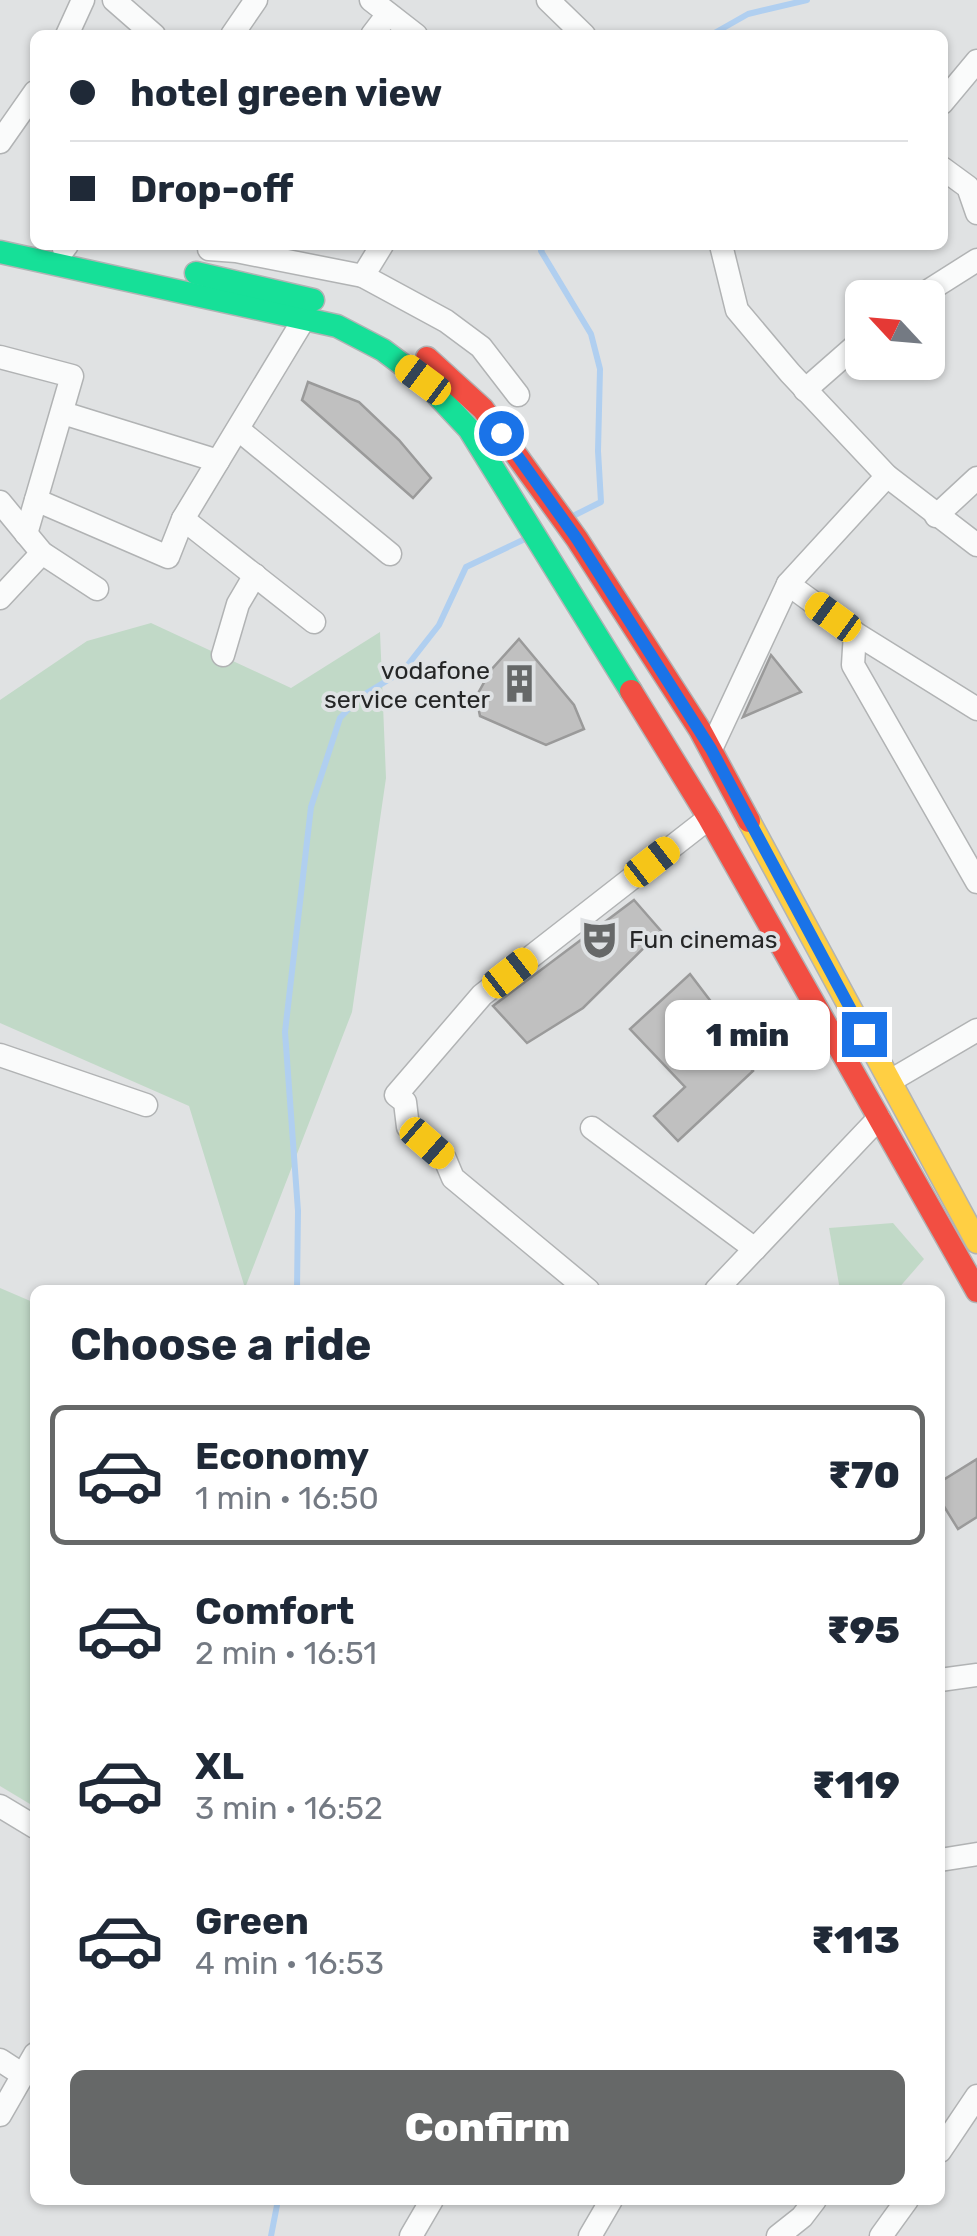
<!DOCTYPE html>
<meta charset="utf-8">
<style>
:root{--surface:#fff;--page:#f2f2f3;--text:#1f2937;--muted:#747a83;--line:#e0e1e3;--accent:#666868}
body{margin:0;font-family:Rubik,sans-serif;background:var(--page);color:var(--text);height:100vh;display:flex;flex-direction:column;font-size:38px;white-space:nowrap}
*{box-sizing:border-box;margin:0}
p{font-size:32px;color:var(--muted)}
.icon{flex:none;width:55px;height:55px;fill:none;stroke:currentColor;stroke-width:2;stroke-linecap:round;stroke-linejoin:round}
.map{position:relative;flex:1;overflow:hidden}
.drawer{position:absolute;left:30px;top:1285px;width:915px;height:920px;display:flex;flex-direction:column;background:var(--surface);border-radius:15px;box-shadow:0 2px 8px #0004}
.drawer>*{flex:none}
.top-card{position:absolute;left:30px;top:30px;width:918px;height:220px;border-radius:15px;box-shadow:0 2px 8px #0004;display:grid;align-content:center;height:220px;padding:0 40px;background:var(--surface)}
.needle{width:65px;rotate:296deg}
.buttons{position:absolute;left:845px;top:280px;display:grid;gap:20px}
.buttons a{display:grid;place-items:center;width:100px;height:100px;border-radius:15px;background:var(--surface);box-shadow:0 2px 8px #0004;font-size:50px}
.end{position:absolute;width:45px;height:45px;margin:-22px;border:12px solid #1a73e8;background:#fff;box-shadow:0 0 0 5px #fff}
.from{border-radius:50%}
.bubble{position:absolute;height:70px;border-radius:15px;background:var(--surface);box-shadow:0 2px 8px #0004;font-size:32px;font-weight:800;line-height:70px;text-align:center}
.car{position:absolute;width:30px;height:60px;margin:-30px -15px;border-radius:12px;box-shadow:0 0 8px 2px #0007;background:linear-gradient(#f5c518 24%,#345 0 40%,#f5c518 0 76%,#345 0 86%,#f5c518 0)}
.top-card b{display:flex;align-items:center;gap:35px;height:95px;font-size:38px}
.top-card b+b{border-top:2px solid var(--line)}
.top-card i{width:25px;height:25px;background:var(--text)}
ul{padding:0;list-style:none}
li{display:flex;align-items:center;gap:30px;height:140px;margin:0 20px 15px;padding:0 20px;border:5px solid transparent;border-radius:15px}
li div{flex:1}
li b{display:block;font-size:38px}
li em{font-style:normal;font-weight:800}
li.selected{border-color:var(--accent)}
li>.icon{width:90px;height:90px;stroke-width:1.5}
h2{padding:0 40px;font-size:45px;line-height:120px}
.action{display:flex;gap:20px;margin-top:auto;padding:20px 40px}
.action a{flex:1;height:115px;border-radius:15px;background:var(--accent);color:#fff;font-size:40px;font-weight:800;line-height:115px;text-align:center}
.map>svg:first-child{display:block}
</style>
<div class="map">
<svg width="977" height="2236" viewBox="0 0 977 2236">
<rect width="100%" height="100%" fill="#e0e2e3"/>
<g fill="#c1d9c7">
<path d="M151,623l140,65 89,-56 6,146 -34,234 -107,276 -56,-182 -189,-83v-323l87,-59z"/>
<path d="M893,1223l31,36 -27,31h-57l-11,-62z"/>
<path d="M0,1288l35,15v504l-35,-21z"/>
</g>
<g fill="none" stroke-linecap="round" stroke-linejoin="round">
<g stroke="#b0cff0" stroke-width="6">
<path d="M711,35l37,-21 59,-14"/>
<path d="M544,245l-3,6 50,83 9,35 -2,82 3,51 -26,13"/>
<path d="M297,1290l1,-79 -13,-179 26,-225 29,-89 20,-21 43,-26 36,-46 27,-58 61,-29"/>
<path d="M271,2236l7,-36"/>
</g>
</g>
<g fill="#c0c0c0" stroke="#9a9a9a" stroke-width="2.5">
<path d="M308,382l51,20 40,38 32,38 -18,20 -111,-98z"/>
<path d="M519,639l55,66 10,24 -38,16 -66,-29 -4,-19 15,-27z"/>
<path d="M771,655l30,37 -58,25z"/>
<path d="M634,900l27,31 -78,77 -56,35 -34,-37z"/>
<path d="M690,974l35,46 -10,11 38,40 -75,70 -24,-25 31,-29 -55,-58z"/>
<path d="M977,1459v58l-19,12 -18,-29v-18z"/>
</g>
<g fill="none" stroke-linecap="round" stroke-linejoin="round">
<defs>
<g id="street">
<path d="M114,0l40,35"/>
<path d="M371,0l45,35"/>
<path d="M548,0l36,35"/>
<path d="M67,35l16,-35"/>
<path d="M232,35l24,-35"/>
<path d="M372,35l16,-21"/>
<path d="M942,103l35,-42"/>
<path d="M0,142l35,-50"/>
<path d="M942,168l26,19 9,26"/>
<path d="M382,245l-19,31 83,45 35,26 37,48"/>
<path d="M721,245l16,65 53,63 97,103 90,69"/>
<path d="M64,249l3,-4"/>
<path d="M209,249l27,2 127,25"/>
<path d="M917,298l60,-38"/>
<path d="M0,357l72,19 -46,158"/>
<path d="M805,390l57,-50"/>
<path d="M63,413l155,48"/>
<path d="M239,430l151,124"/>
<path d="M887,476l-99,108 67,49 122,76"/>
<path d="M36,500l132,57 15,-38 121,-200"/>
<path d="M0,502l42,51 55,36"/>
<path d="M936,516l41,-38"/>
<path d="M183,519l131,103"/>
<path d="M0,598l42,-45"/>
<path d="M855,633l-2,32 124,217"/>
<path d="M223,655l15,-51 17,-29"/>
<path d="M711,749l77,-165"/>
<path d="M0,1055l146,50"/>
<path d="M890,1081l87,-51"/>
<path d="M592,1128l163,121"/>
<path d="M588,1290l-135,-112 -8,-19 -37,-32 -3,-25 -9,-7 86,-100 227,-177"/>
<path d="M716,1290l163,-172"/>
<path d="M940,1680l37,-5"/>
<path d="M0,1806l35,21"/>
<path d="M940,1860l37,-6"/>
<path d="M0,2060l23,15"/>
<path d="M0,2115l35,-61"/>
<path d="M940,2151l37,-55"/>
<path d="M411,2236l21,-36"/>
<path d="M590,2236l21,-36"/>
<path d="M778,2236l24,-19 13,-17"/>
<path d="M881,2236l26,-36"/>
</g>
<g id="fast">
<path d="M0,252l337,74 46,24 40,30 46,49 162,262"/>
<path d="M196,273l117,27"/>
</g>
<path id="slow" d="M749,821l228,421"/>
<g id="jam">
<path d="M427,358l56,51 94,130 123,191 49,91"/>
<path d="M631,691l78,127 268,473"/>
</g>
</defs>
<use href="#street" stroke="#b1b3b4" stroke-width="25"/>
<use href="#fast" stroke="#b1b3b4" stroke-width="25"/>
<use href="#slow" stroke="#b1b3b4" stroke-width="25"/>
<use href="#jam" stroke="#b1b3b4" stroke-width="25"/>
<use href="#street" stroke="#fafbfb" stroke-width="22"/>
<use href="#fast" stroke="#16e098" stroke-width="22"/>
<use href="#slow" stroke="#ffcf43" stroke-width="22"/>
<use href="#jam" stroke="#f24e42" stroke-width="22"/>
</g>
<g fill="none" stroke-linecap="round" stroke-linejoin="round">
<path stroke="#1a73e8" stroke-width="12" d="M501,433l76,106 134,210 153,285"/>
</g>
<defs>
<symbol id="building-bare" viewBox="-9 -9 18 18"><path d="M-4-6H4V6H1V3H-1V6H-4ZM-2.5-4.3h1.7v1.8h-1.7ZM.8-4.3h1.7v1.8H.8ZM-2.5-1h1.7V.8h-1.7ZM.8-1h1.7V.8H.8Z" fill="#666868" stroke="#dfe2e4" stroke-width="2.5" paint-order="stroke"/></symbol>
<symbol id="theatre-bare" viewBox="-9 -9 18 18"><path d="M-5-5.5Q0-4 5-5.5V0Q5 5 0 6Q-5 5-5 0ZM-3.3-2.5H-1v1.5H-3.3ZM1-2.5H3.3v1.5H1ZM-2.8 1Q0 5.5 2.8 1Z" fill="#666868" stroke="#dfe2e4" stroke-width="2.5" paint-order="stroke"/></symbol>
</defs>
<g fill-rule="evenodd">
<use href="#building-bare" x="492" y="656" width="55" height="55"/>
<use href="#theatre-bare" x="572" y="912" width="55" height="55"/>
</g>
<g text-anchor="middle" dominant-baseline="central" stroke-width="8" stroke-linejoin="round" paint-order="stroke">
<g font-size="25" fill="#252626" stroke="#dfe2e4" text-anchor="end">
<text x="490" y="670">vodafone<tspan x="490" dy="29">service center</tspan></text>
<text x="629" y="939" text-anchor="start">Fun cinemas</text>
</g>
</g>
</svg>
<div class="buttons">
<a><svg class="needle" viewBox="-14 -14 28 28"><path d="M0-13l5 13h-10z" fill="#e53935"/><path d="M0 13l5-13h-10z" fill="#747a83"/></svg></a>
</div>
<i class="end from" style="left:501px;top:433px"></i>
<i class="end" style="left:864px;top:1034px"></i>
<div class="bubble" style="left:665px;top:1000px;width:165px">1 min</div>
<i class="car" style="left:423px;top:380px;rotate:307deg"></i>
<i class="car" style="left:833px;top:617px;rotate:306deg"></i>
<i class="car" style="left:652px;top:862px;rotate:52deg"></i>
<i class="car" style="left:510px;top:973px;rotate:52deg"></i>
<i class="car" style="left:427px;top:1143px;rotate:131deg"></i>
<div class="top-card">
<b><i class="from"></i>hotel green view</b>
<b><i></i>Drop-off</b>
</div>
<section class="drawer">
<h2>Choose a ride</h2>
<ul>
<li class="selected"><svg class="icon" aria-label="car" viewBox="0 0 24 24"><path d="M5 17H2v-5l4-1 3-4h7l3 4 3 1v5h-3M9 17h6M6 11h13"/><circle cx="7" cy="17" r="2"/><circle cx="17" cy="17" r="2"/></svg><div><b>Economy</b><p>1 min · 16:50</p></div><em>₹70</em></li>
<li><svg class="icon" aria-label="car" viewBox="0 0 24 24"><path d="M5 17H2v-5l4-1 3-4h7l3 4 3 1v5h-3M9 17h6M6 11h13"/><circle cx="7" cy="17" r="2"/><circle cx="17" cy="17" r="2"/></svg><div><b>Comfort</b><p>2 min · 16:51</p></div><em>₹95</em></li>
<li><svg class="icon" aria-label="car" viewBox="0 0 24 24"><path d="M5 17H2v-5l4-1 3-4h7l3 4 3 1v5h-3M9 17h6M6 11h13"/><circle cx="7" cy="17" r="2"/><circle cx="17" cy="17" r="2"/></svg><div><b>XL</b><p>3 min · 16:52</p></div><em>₹119</em></li>
<li><svg class="icon" aria-label="car" viewBox="0 0 24 24"><path d="M5 17H2v-5l4-1 3-4h7l3 4 3 1v5h-3M9 17h6M6 11h13"/><circle cx="7" cy="17" r="2"/><circle cx="17" cy="17" r="2"/></svg><div><b>Green</b><p>4 min · 16:53</p></div><em>₹113</em></li>
</ul>
<div class="action"><a>Confirm</a></div>
</section>
</div>
